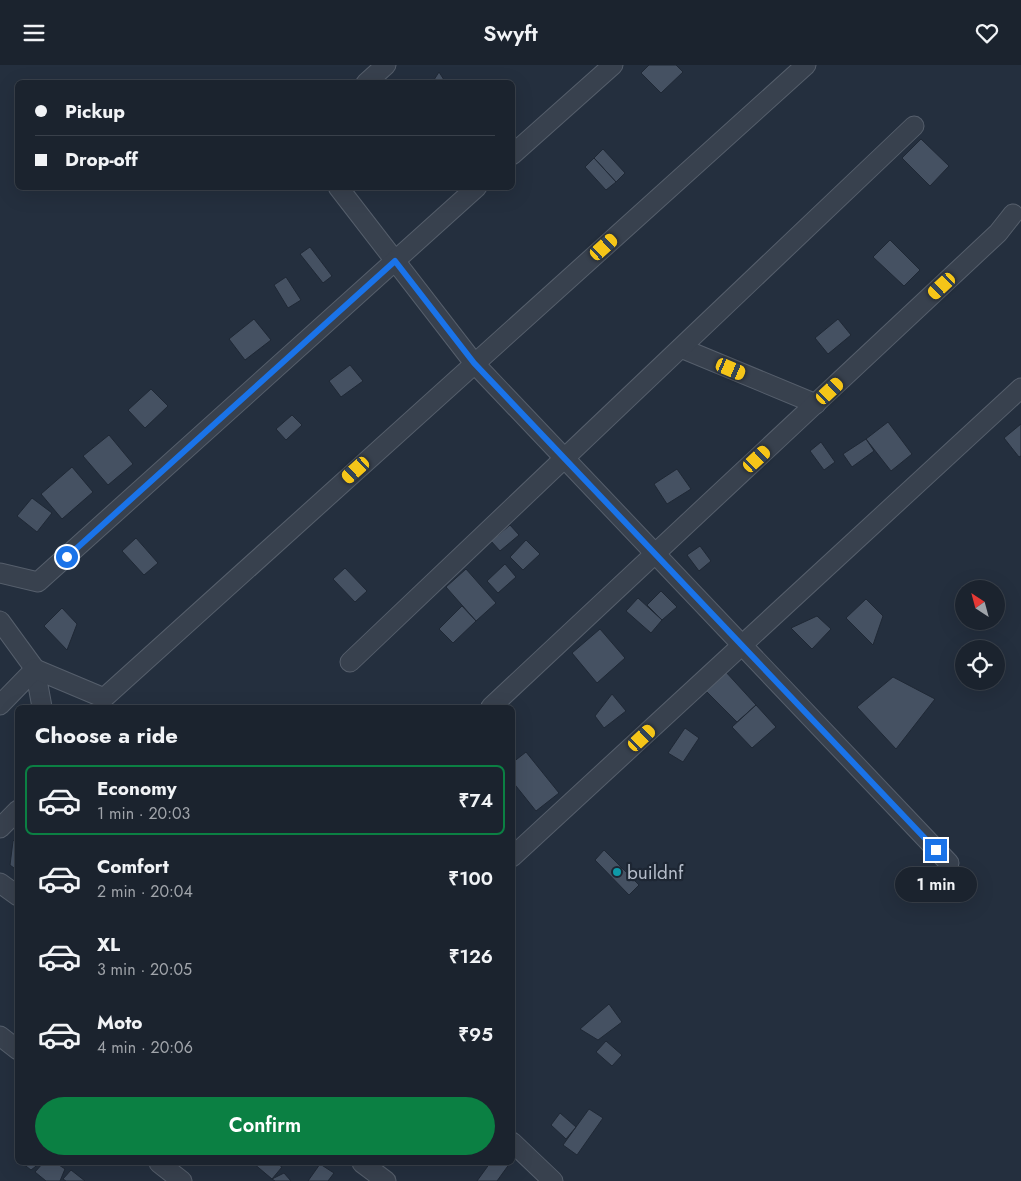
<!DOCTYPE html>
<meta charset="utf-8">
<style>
:root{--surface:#1b232e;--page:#242b36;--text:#f1f3f6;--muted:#a0a4aa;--line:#39404a;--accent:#0b8043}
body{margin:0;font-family:Jost,sans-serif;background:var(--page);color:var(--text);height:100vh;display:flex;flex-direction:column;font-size:19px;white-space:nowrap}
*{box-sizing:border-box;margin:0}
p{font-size:16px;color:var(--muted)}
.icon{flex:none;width:28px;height:28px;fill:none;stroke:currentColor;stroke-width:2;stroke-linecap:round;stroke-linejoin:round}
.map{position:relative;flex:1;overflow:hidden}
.side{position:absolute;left:15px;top:640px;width:500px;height:460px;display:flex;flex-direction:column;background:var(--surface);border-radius:8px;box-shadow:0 5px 20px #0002,0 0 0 1px var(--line)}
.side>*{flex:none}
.top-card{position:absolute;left:15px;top:15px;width:500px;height:110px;border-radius:8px;box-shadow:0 5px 20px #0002,0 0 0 1px var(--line);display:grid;align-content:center;height:110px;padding:0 20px;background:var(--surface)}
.needle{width:32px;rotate:324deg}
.tools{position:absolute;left:955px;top:515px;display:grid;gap:10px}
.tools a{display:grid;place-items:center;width:50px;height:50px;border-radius:50%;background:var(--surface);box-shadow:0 5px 20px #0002,0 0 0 1px var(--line);font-size:25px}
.end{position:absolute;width:22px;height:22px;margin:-11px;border:6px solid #1a73e8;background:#fff;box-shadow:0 0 0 2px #fff}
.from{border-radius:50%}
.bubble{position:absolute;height:35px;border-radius:18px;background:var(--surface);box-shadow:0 5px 20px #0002,0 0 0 1px var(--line);font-size:16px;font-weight:600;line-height:35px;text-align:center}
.car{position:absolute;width:15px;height:30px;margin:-15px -8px;border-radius:6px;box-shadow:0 0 4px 1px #0007;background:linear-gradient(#f5c518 24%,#345 0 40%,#f5c518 0 76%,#345 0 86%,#f5c518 0)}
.top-card b{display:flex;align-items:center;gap:18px;height:48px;font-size:19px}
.top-card b+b{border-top:1px solid var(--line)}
.top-card i{width:12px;height:12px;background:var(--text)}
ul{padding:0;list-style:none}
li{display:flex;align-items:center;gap:15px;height:70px;margin:0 10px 8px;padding:0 10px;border:2px solid transparent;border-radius:8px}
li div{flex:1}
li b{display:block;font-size:19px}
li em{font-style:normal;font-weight:600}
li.current{border-color:var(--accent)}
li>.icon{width:45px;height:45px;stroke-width:1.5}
h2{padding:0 20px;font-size:22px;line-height:60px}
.action{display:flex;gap:10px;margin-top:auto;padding:10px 20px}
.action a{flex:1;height:58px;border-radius:30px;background:var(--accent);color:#fff;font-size:20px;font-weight:600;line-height:58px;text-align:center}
header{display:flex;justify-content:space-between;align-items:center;height:65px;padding:0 20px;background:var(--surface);font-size:22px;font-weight:600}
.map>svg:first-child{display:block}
</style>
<header><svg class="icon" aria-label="menu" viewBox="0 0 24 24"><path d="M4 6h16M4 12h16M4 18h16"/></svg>Swyft<svg class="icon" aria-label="heart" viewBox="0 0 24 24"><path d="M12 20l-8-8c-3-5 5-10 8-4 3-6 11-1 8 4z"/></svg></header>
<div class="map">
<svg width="1021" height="1116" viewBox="0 0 1021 1116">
<rect width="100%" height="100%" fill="#242f3e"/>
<g fill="#455162" stroke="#1f2835">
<path d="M649,0h27l7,7 -22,21 -20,-20z"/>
<path d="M439,7l7,11h-14z"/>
<path d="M921,74l28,27 -19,20 -28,-28z"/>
<path d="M603,84l22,24 -9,9 -22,-24z"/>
<path d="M594,93l22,24 -10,8 -21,-23z"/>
<path d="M890,175l30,30 -16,16 -31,-29z"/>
<path d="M310,182l22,29 -9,7 -23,-29z"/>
<path d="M286,212l15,23 -13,8 -14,-23z"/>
<path d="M254,254l17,21 -26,20 -16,-21z"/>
<path d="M838,254l13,16 -23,19 -13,-16z"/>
<path d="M350,300l13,16 -22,16 -12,-16z"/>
<path d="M151,324l17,17 -23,22 -17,-18z"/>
<path d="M292,350l10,10 -16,15 -10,-11z"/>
<path d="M888,357l24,32 -21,17 -25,-32z"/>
<path d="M1021,359v32l-2,1 -15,-19z"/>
<path d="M109,370l24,29 -25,21 -25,-29z"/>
<path d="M866,374l8,12 -22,16 -9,-13z"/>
<path d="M821,377l14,20 -11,8 -14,-19z"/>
<path d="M72,402l21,25 -31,27 -21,-25z"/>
<path d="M677,404l14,20 -24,15 -13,-20z"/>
<path d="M32,433l20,15 -15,19 -20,-16z"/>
<path d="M510,460l9,10 -19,16 -9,-10z"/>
<path d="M136,473l22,25 -14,12 -22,-24z"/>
<path d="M526,475l14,14 -17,16 -13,-13z"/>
<path d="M700,481l11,15 -12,10 -12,-16z"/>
<path d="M505,499l11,13 -18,16 -11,-12z"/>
<path d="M345,503l22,23 -12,11 -22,-23z"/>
<path d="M466,504l30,34 -20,18 -30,-34z"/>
<path d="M661,526l16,16 -15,13 -15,-15z"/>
<path d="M638,533l24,22 -11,13 -25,-22z"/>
<path d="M866,534l17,17 -10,29 -27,-27z"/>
<path d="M462,541l14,15 -23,22 -14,-14z"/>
<path d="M62,543l15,16 -10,26 -23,-24z"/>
<path d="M817,551l14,13 -19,20 -21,-21z"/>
<path d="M600,564l25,29 -28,25 -25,-30z"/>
<path d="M725,606l31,34 -19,17 -32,-32z"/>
<path d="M893,612l42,22 -39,50 -39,-42z"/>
<path d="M612,629l14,17 -22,17 -9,-12z"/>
<path d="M756,640l20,22 -24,21 -20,-21z"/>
<path d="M685,663l14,10 -16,24 -15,-9z"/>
<path d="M526,687l33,41 -23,18 -24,-30v-18z"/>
<path d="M18,771v35l-8,-6 3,-24z"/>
<path d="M604,785l35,35 -10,10 -34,-35z"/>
<path d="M609,939l13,18 -24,18 -18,-11z"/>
<path d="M606,976l16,14 -10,11 -16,-14z"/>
<path d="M589,1044l14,9 -26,37 -14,-10z"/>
<path d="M560,1048l16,14 -10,12 -15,-14z"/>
<path d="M22,1098h18l-9,7z"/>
<path d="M43,1098h13l9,6 -5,12h-14l-11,-9z"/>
<path d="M253,1098h23l6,4 -10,12z"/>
<path d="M490,1098h20l-13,18h-20z"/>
<path d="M320,1099l14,9 -6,8h-20z"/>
<path d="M71,1105l14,11h-19l-3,-2z"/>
<path d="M284,1108l7,8h-16l-3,-2z"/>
</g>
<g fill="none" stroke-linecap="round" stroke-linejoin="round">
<defs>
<g id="street">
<path d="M366,18l20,-18"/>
<path d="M512,90l101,-90"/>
<path d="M338,122l136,176 475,500"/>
<path d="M681,283l135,56"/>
<path d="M0,508l38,9 439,-395"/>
<path d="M0,556l35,48 7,38"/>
<path d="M350,597l564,-536"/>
<path d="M0,640l35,-36 69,29 702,-633"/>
<path d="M491,642l507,-474 15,-19"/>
<path d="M0,763l18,-18"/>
<path d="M512,792l509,-469"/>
<path d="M0,818l18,13"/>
<path d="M0,971l18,14"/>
<path d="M512,1077l41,39"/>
<path d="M159,1098l23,18"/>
<path d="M362,1098l24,18"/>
</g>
</defs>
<use href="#street" stroke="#565f6c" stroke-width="21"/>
<use href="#street" stroke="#38414e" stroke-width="19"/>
</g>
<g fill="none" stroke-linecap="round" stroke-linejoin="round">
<path stroke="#1a73e8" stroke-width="6" d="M67,492l328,-296 79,102 462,487"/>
</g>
<circle fill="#0f9aa8" stroke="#1d2633" stroke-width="2" cx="617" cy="807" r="5"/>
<g text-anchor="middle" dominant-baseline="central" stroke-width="4.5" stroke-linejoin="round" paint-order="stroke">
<g font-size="19" fill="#b4bcc9" stroke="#1d2633" text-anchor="start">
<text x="627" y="807">buildnf</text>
</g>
</g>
</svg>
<div class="tools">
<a><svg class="needle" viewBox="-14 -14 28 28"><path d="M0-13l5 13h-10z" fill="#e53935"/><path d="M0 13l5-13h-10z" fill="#a0a4aa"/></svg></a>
<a><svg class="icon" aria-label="locate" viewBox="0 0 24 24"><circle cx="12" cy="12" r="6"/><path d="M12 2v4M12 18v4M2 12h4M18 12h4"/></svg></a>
</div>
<i class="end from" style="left:67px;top:492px"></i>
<i class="end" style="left:936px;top:785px"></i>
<div class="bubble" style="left:895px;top:802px;width:82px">1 min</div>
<i class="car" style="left:604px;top:182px;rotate:48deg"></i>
<i class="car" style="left:942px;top:221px;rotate:227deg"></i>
<i class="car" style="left:731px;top:304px;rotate:113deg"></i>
<i class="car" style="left:830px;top:326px;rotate:47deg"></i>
<i class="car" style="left:757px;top:394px;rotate:47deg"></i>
<i class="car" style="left:356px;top:405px;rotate:228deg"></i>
<i class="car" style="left:642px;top:673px;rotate:47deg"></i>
<div class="top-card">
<b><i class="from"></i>Pickup</b>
<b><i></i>Drop-off</b>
</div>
<section class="side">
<h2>Choose a ride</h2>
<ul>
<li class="current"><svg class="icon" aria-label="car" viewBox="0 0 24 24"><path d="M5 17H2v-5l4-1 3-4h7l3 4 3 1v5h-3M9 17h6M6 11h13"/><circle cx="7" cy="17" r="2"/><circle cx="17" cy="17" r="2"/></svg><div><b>Economy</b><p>1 min · 20:03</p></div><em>₹74</em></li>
<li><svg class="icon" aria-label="car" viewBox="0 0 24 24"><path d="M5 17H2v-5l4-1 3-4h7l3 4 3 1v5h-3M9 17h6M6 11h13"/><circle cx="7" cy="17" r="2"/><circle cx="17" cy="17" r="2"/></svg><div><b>Comfort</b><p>2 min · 20:04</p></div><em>₹100</em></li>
<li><svg class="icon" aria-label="car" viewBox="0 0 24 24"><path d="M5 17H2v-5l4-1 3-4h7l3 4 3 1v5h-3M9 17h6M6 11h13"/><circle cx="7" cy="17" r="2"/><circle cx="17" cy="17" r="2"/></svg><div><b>XL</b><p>3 min · 20:05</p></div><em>₹126</em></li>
<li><svg class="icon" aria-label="car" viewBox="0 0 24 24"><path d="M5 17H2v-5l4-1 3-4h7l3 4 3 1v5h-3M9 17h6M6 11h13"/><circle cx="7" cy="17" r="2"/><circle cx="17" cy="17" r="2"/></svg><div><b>Moto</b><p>4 min · 20:06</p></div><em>₹95</em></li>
</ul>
<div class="action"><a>Confirm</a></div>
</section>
</div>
